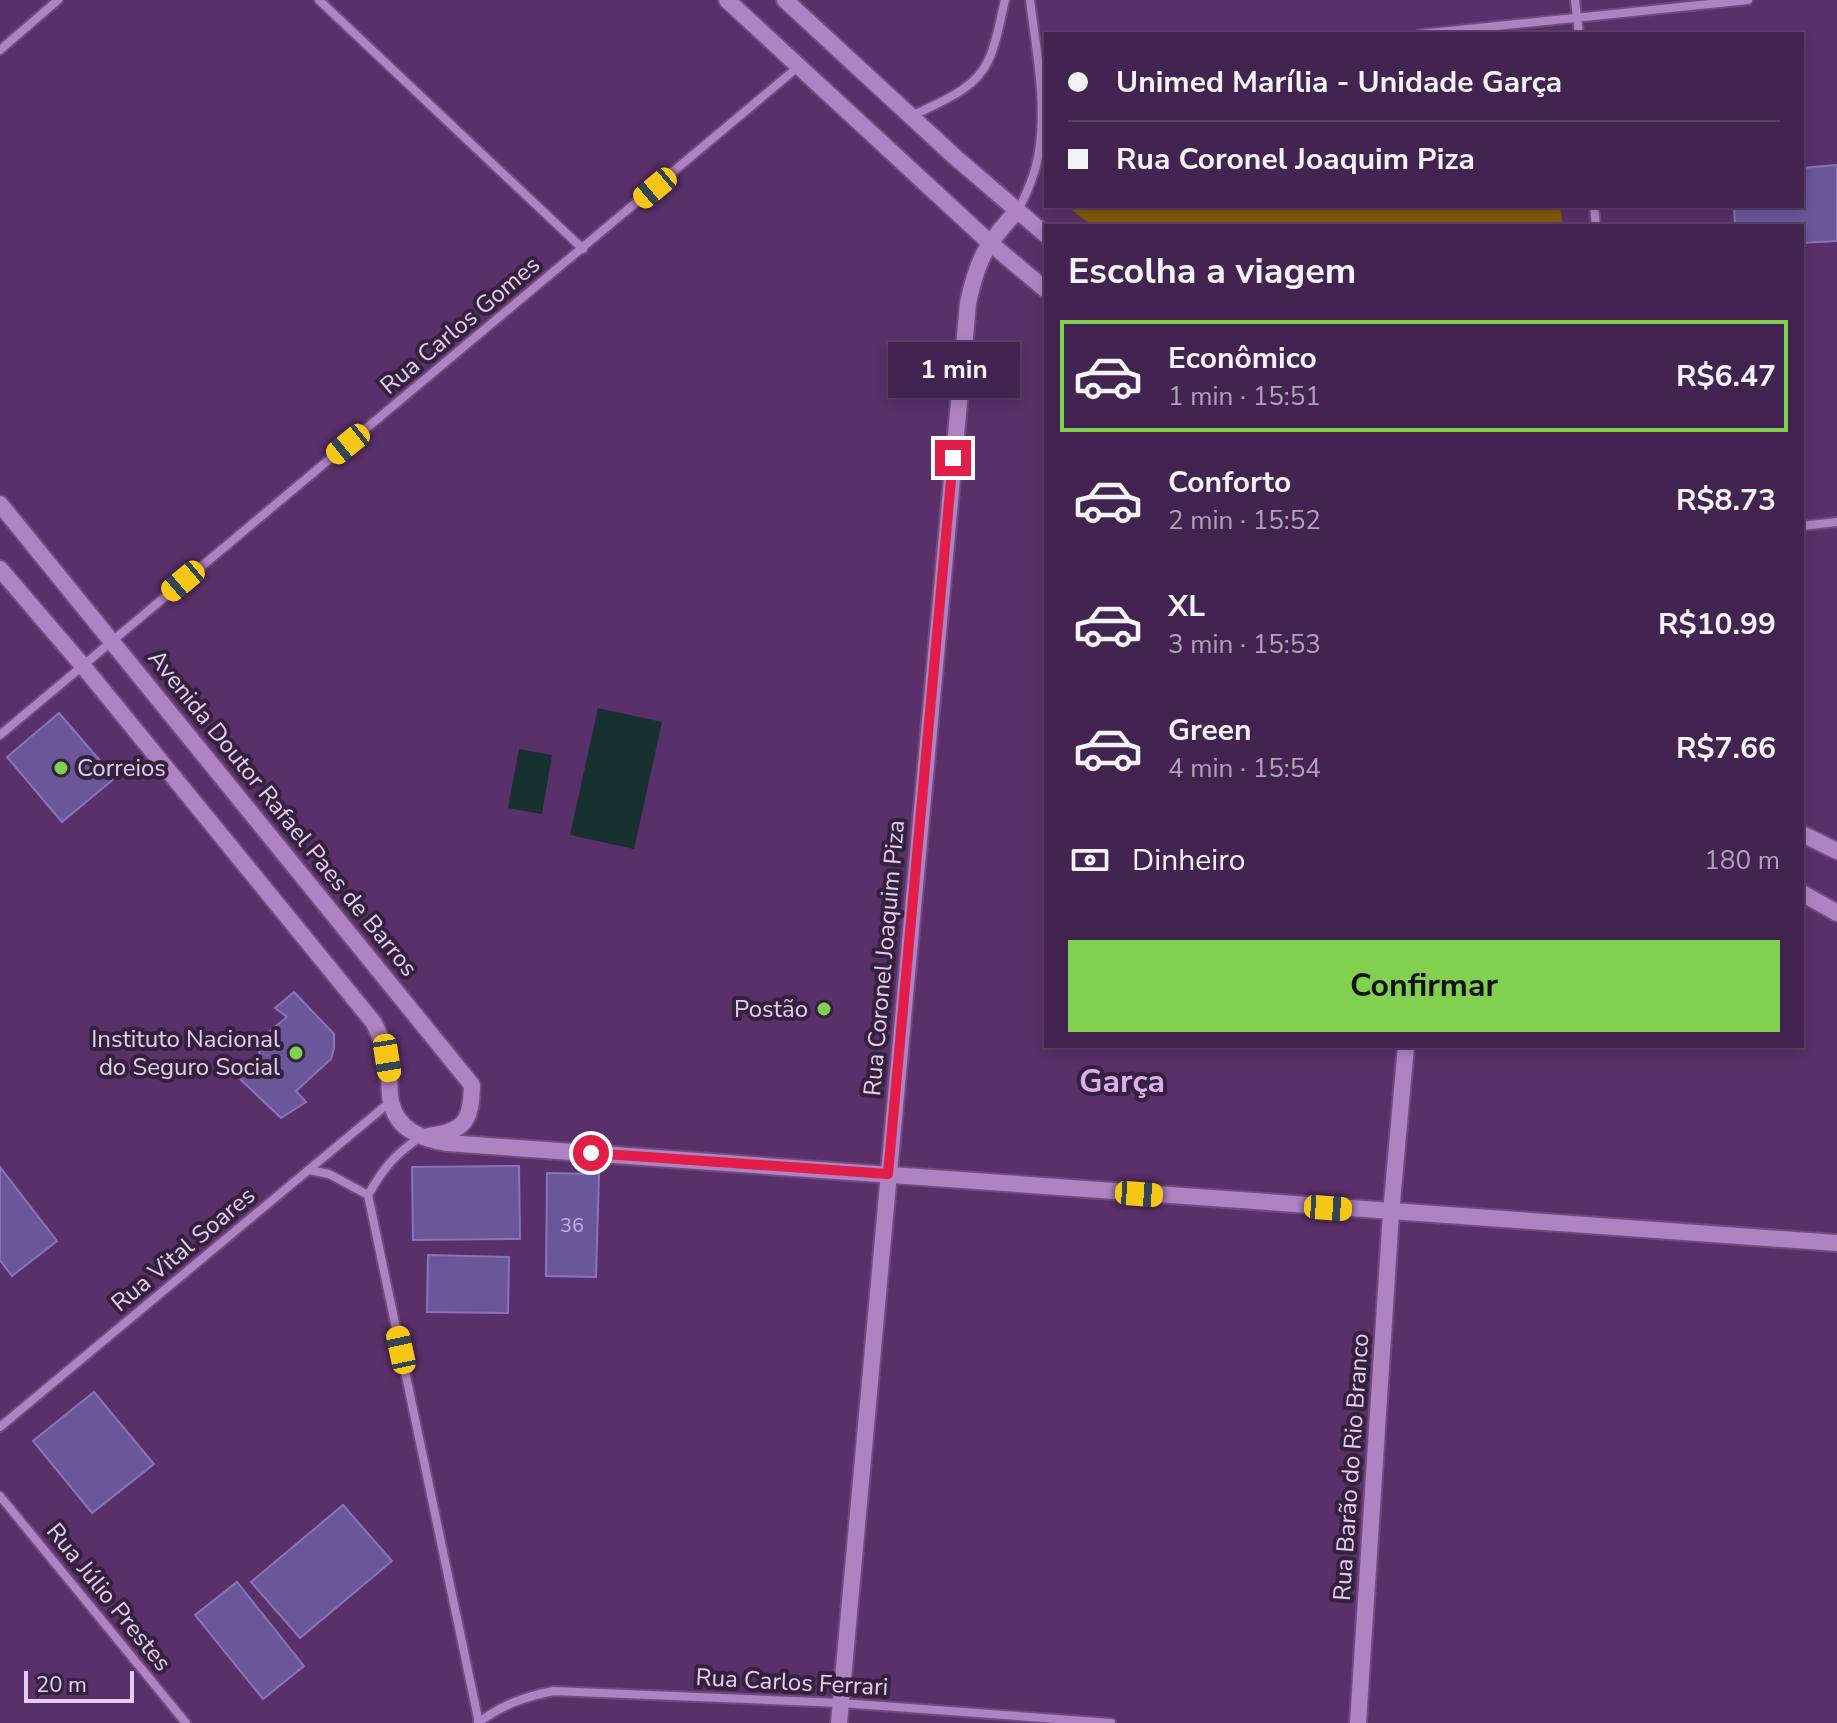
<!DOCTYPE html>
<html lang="pt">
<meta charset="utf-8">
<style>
:root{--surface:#432450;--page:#4a2c57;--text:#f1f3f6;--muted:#afa4b7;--line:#5b4167;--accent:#82d04f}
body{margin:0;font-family:"Nunito Sans",sans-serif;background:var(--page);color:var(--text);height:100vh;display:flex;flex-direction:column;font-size:30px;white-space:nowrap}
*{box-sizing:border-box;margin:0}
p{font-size:26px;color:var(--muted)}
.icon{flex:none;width:44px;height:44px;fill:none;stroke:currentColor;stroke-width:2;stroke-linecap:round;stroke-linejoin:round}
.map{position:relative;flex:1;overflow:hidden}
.panel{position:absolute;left:1044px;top:224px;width:760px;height:824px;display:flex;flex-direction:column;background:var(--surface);border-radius:0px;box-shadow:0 4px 12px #0003,0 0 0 2px var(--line)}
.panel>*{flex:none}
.banner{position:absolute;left:1044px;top:32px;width:760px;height:176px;border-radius:0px;box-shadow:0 4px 12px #0003,0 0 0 2px var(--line);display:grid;align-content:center;height:176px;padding:0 24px;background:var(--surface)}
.scale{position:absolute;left:24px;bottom:20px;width:110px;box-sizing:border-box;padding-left:8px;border:4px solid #e4cdef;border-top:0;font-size:22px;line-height:28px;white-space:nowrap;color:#e4cdef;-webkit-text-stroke:6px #34223c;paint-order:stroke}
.end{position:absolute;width:36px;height:36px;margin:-18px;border:10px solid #e11d48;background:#fff;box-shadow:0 0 0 4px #fff}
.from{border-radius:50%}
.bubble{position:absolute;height:56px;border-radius:0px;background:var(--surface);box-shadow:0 4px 12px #0003,0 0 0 2px var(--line);font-size:26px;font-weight:700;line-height:56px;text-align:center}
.car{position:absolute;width:24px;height:48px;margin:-24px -12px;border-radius:10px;box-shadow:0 0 6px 2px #0007;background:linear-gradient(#f5c518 24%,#345 0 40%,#f5c518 0 76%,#345 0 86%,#f5c518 0)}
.banner b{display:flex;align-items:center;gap:28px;height:76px;font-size:30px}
.banner b+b{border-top:2px solid var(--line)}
.banner i{width:20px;height:20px;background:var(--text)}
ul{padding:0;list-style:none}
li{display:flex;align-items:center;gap:24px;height:112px;margin:0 16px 12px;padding:0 8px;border:4px solid transparent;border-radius:0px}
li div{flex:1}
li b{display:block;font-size:30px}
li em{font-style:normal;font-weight:700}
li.selected{border-color:var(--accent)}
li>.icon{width:72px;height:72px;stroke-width:1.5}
h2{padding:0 24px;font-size:36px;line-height:96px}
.pay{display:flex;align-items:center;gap:20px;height:88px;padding:0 24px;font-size:30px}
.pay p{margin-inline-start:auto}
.cta{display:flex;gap:16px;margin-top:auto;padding:16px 24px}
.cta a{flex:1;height:92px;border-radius:0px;background:var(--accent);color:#111;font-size:32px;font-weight:700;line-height:92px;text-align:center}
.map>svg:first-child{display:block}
</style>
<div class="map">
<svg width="1837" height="1723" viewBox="0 0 1837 1723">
<rect width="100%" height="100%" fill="#59306a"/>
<path fill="#845907" d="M1067,206h493l3,20h-471z"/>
<g fill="#163130">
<path d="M598,708l64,14 -28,127 -64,-14z"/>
<path d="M519,749l33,6 -10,59 -34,-6z"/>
</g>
<g fill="#695799" stroke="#8675b9" stroke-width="2">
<path d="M1837,165v76l-35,2v-17h-67l-1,-20h68v-38z"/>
<path d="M59,713l56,65 -53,44 -55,-65z"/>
<path d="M294,992l40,42v14l-3,11 -35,32 10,11 -25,16 -43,-41 22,-19 -2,-21 9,-4 20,-16 -12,-9z"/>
<path d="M519,1166l1,73 -107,1 -1,-73z"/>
<path d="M0,1167l57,74 -45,35 -12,-16z"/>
<path d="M547,1173l52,1 -3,103 -50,-1z"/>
<path d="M428,1255l81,2 -1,56 -81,-1z"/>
<path d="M94,1392l60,72 -62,49 -59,-72z"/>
<path d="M343,1505l49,56 -92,77 -49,-56z"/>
<path d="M237,1582l67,84 -41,33 -68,-84z"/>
</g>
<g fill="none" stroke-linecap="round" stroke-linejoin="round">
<defs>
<g id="minor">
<path d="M319,0l264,249"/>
<path d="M1575,0l4,34"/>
<path d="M1420,34l328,-34"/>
<path d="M0,50l58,-50"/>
<path d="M912,116c27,-14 62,-25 76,-55 9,-18 12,-41 17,-61"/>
<path d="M1594,206l2,20"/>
<path d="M1018,211c9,-19 18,-38 21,-60 8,-49 -3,-102 -9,-151"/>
<path d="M1802,526l35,-4"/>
<path d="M0,735l798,-668"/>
<path d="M419,1138c-25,17 -36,31 -51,57l111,528"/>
<path d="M309,1170l20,4 39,21"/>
<path d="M0,1427l390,-325"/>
<path d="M0,1496l186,227"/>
<path d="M478,1723c23,-18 46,-26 75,-32l288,12 270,20"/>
</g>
<g id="secondary">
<path d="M727,0l262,242 57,48"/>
<path d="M785,0l170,157 91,78"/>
<path d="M0,504l472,581c-1,35 -6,46 -43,51"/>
<path d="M0,569l83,97 291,357c5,11 11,23 13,35 4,15 1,30 4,44 6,28 31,37 56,41l1390,100"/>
<path d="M1802,834l35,17"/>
<path d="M1802,893l35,20"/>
<path d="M839,1723l129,-1420c10,-46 18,-58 49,-92"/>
<path d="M1358,1723l33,-510 15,-167"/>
</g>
</defs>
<use href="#minor" stroke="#6f4c7e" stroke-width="12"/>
<use href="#secondary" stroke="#6f4c7e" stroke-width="20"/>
<use href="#minor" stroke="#af83c3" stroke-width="8"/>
<use href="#secondary" stroke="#af83c3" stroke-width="16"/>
</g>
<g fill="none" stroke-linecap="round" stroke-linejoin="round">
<path stroke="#e11d48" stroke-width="10" d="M591,1153l297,21 65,-716"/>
</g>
<g fill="#82d04f" stroke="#34223c" stroke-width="3">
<circle cx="61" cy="768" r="8"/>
<circle cx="824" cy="1009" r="8"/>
<circle cx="296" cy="1053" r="8"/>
</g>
<g text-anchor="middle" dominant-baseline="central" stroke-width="8" stroke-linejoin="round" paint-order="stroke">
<g font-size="20" fill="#c5b0da">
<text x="572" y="1225">36</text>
</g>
<g font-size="24" fill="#e4cdef" stroke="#34223c">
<text transform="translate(460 325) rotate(-40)">Rua Carlos Gomes</text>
<text transform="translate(283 813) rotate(51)">Avenida Doutor Rafael Paes de Barros</text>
<text transform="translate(884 958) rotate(-85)">Rua Coronel Joaquim Piza</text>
<text transform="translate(183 1249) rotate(-40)">Rua Vital Soares</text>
<text transform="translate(1351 1467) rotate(-86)">Rua Barão do Rio Branco</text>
<text transform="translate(109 1597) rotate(51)">Rua Júlio Prestes</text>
<text transform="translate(792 1682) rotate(3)">Rua Carlos Ferrari</text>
</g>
<g font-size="24" fill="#e4cdef" stroke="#34223c" text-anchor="end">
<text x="77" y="768" text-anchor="start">Correios</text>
<text x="808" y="1009">Postão</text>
<text x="280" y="1039">Instituto Nacional<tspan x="280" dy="28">do Seguro Social</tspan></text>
</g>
<g font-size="32" font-weight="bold" fill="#dcaef1" stroke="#34223c">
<text x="1122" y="1081">Garça</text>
</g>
</g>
</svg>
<div class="scale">20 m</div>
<i class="end from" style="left:591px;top:1153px"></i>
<i class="end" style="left:953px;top:458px"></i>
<div class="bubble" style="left:888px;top:342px;width:132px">1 min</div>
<i class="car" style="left:655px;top:188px;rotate:230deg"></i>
<i class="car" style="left:348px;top:444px;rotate:231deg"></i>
<i class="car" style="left:183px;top:581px;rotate:230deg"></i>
<i class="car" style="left:387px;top:1058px;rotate:171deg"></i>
<i class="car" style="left:1139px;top:1194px;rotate:94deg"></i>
<i class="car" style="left:1328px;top:1208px;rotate:94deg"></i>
<i class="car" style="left:401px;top:1350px;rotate:348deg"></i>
<div class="banner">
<b><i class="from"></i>Unimed Marília - Unidade Garça</b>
<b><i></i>Rua Coronel Joaquim Piza</b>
</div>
<section class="panel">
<h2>Escolha a viagem</h2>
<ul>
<li class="selected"><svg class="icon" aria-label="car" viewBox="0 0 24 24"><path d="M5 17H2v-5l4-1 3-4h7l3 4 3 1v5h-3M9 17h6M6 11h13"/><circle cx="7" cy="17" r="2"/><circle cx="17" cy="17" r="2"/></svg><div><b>Econômico</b><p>1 min · 15:51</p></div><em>R$6.47</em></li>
<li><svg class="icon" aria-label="car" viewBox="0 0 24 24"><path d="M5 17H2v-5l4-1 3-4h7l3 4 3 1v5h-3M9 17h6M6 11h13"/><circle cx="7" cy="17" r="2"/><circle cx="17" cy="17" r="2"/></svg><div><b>Conforto</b><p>2 min · 15:52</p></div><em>R$8.73</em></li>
<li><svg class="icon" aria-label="car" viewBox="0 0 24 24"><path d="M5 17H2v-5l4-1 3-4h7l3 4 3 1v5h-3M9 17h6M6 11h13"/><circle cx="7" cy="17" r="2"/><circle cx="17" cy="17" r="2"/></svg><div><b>XL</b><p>3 min · 15:53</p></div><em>R$10.99</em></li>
<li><svg class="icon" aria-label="car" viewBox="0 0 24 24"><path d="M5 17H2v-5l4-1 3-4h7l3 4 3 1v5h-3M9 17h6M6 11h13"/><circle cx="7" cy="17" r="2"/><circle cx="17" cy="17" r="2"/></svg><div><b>Green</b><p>4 min · 15:54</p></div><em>R$7.66</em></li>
</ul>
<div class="pay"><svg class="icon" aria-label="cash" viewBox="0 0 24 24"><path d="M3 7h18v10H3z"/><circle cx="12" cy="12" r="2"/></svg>Dinheiro<p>180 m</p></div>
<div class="cta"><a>Confirmar</a></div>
</section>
</div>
